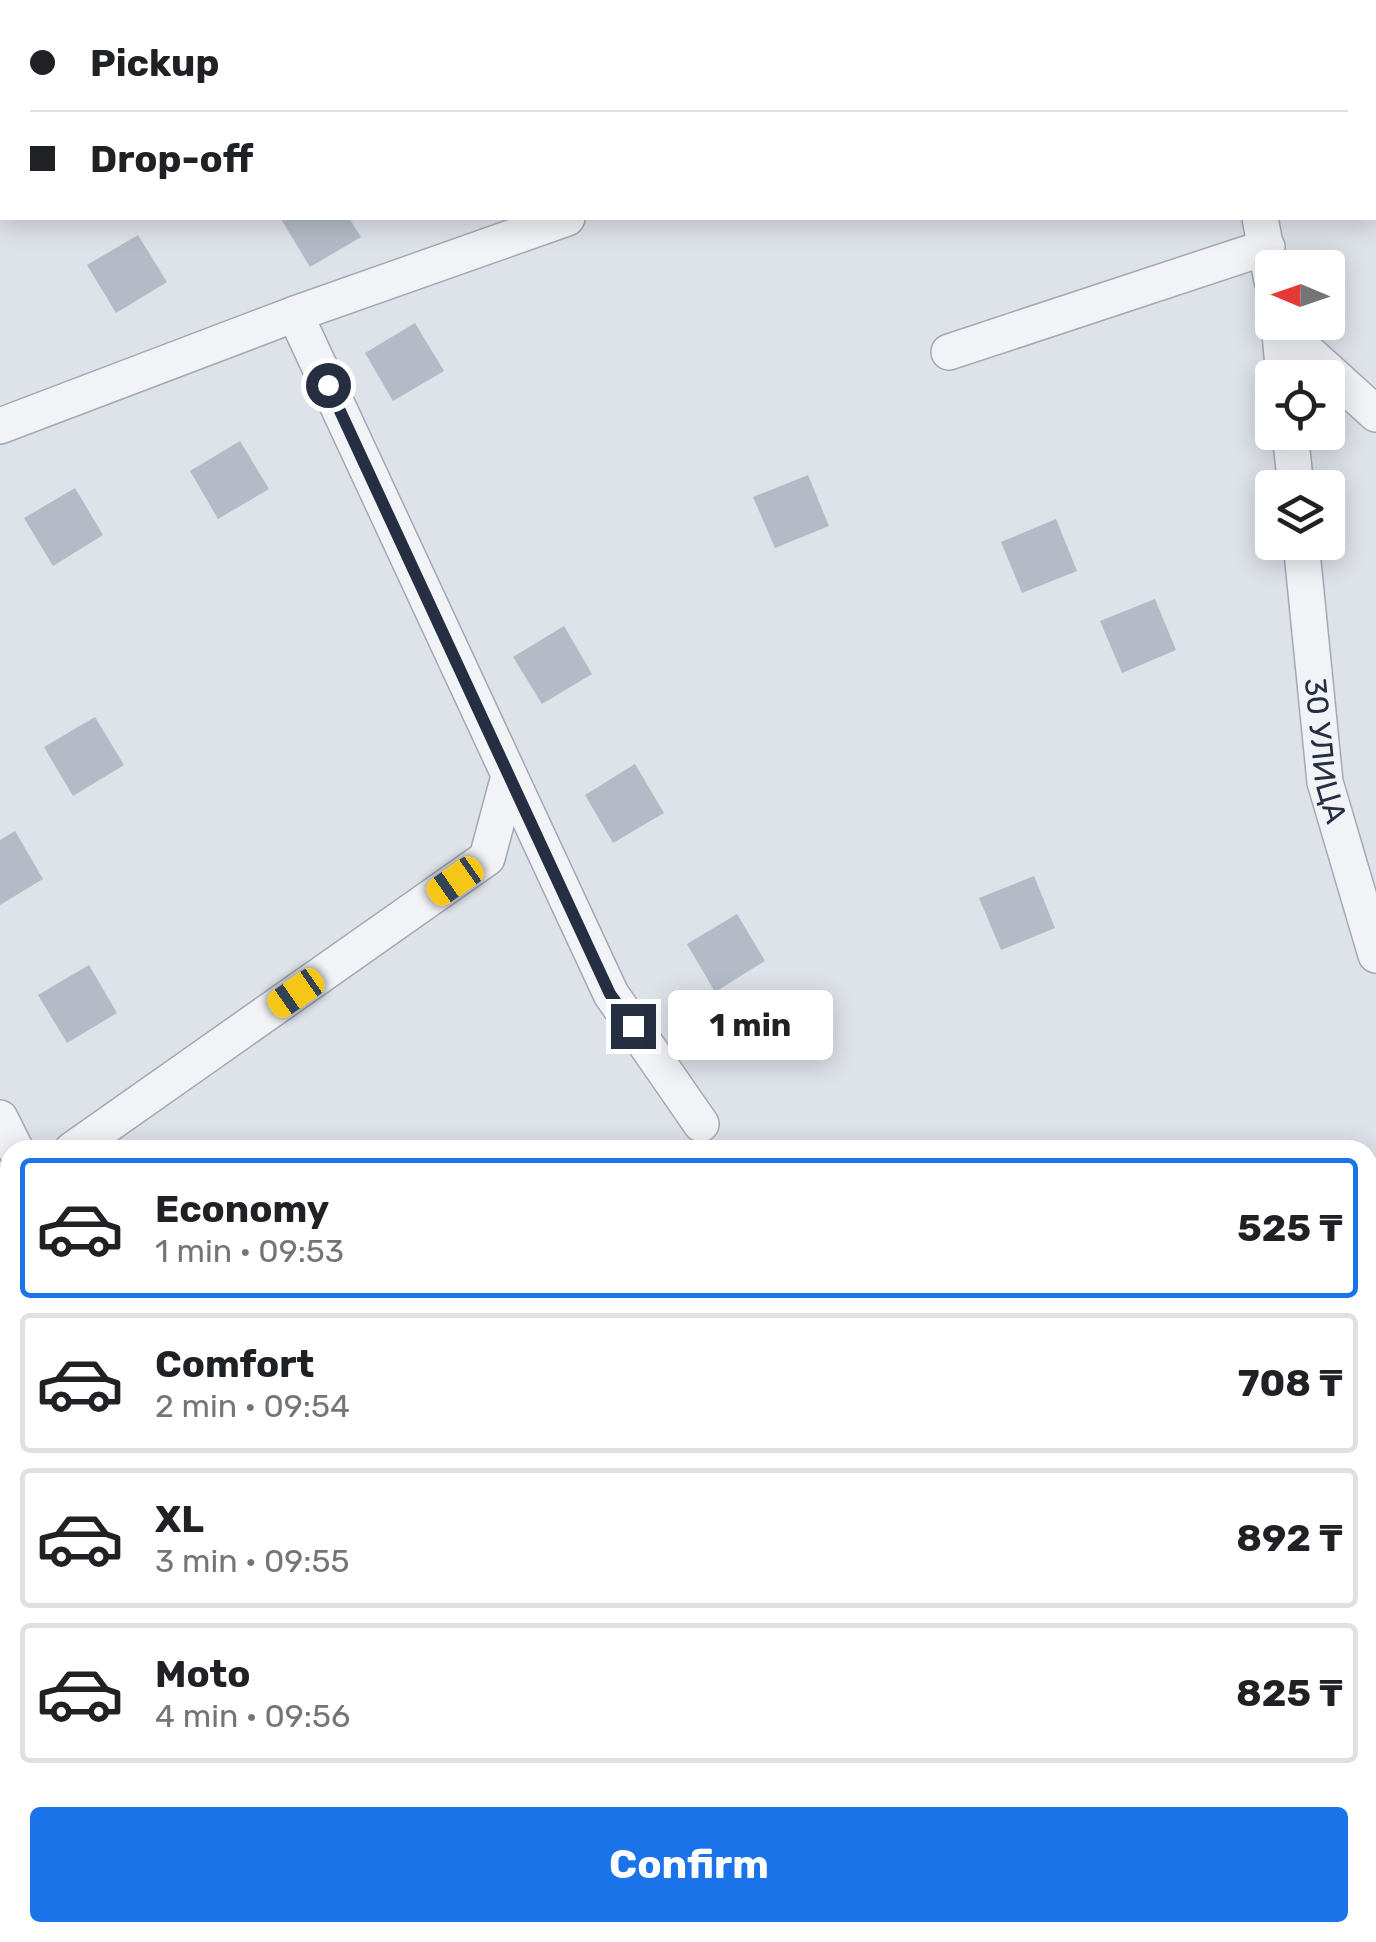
<!DOCTYPE html>
<meta charset="utf-8">
<style>
:root{--surface:#fff;--page:#f2f2f2;--text:#202124;--muted:#757577;--line:#e0e0e0;--accent:#1a73e8}
body{margin:0;font-family:Rubik,sans-serif;background:var(--page);color:var(--text);height:100vh;display:flex;flex-direction:column;font-size:38px;white-space:nowrap}
*{box-sizing:border-box;margin:0}
p{font-size:32px;color:var(--muted)}
.icon{flex:none;width:55px;height:55px;fill:none;stroke:currentColor;stroke-width:2;stroke-linecap:round;stroke-linejoin:round}
.map{position:relative;flex:1;overflow:hidden}
.side{position:absolute;left:0px;top:1140px;width:1378px;height:802px;display:flex;flex-direction:column;background:var(--surface);border-radius:30px 30px 0 0;box-shadow:0 5px 25px #0003}
.side>*{flex:none}
.hud{position:absolute;left:0px;top:0px;width:1378px;height:220px;box-shadow:0 5px 25px #0003;display:grid;align-content:center;height:220px;padding:0 30px;background:var(--surface)}
.needle{width:65px;rotate:272deg}
.buttons{position:absolute;left:1255px;top:250px;display:grid;gap:20px}
.buttons a{display:grid;place-items:center;width:90px;height:90px;border-radius:10px;background:var(--surface);box-shadow:0 5px 25px #0003;font-size:50px}
.end{position:absolute;width:45px;height:45px;margin:-22px;border:12px solid #262f41;background:#fff;box-shadow:0 0 0 5px #fff}
.from{border-radius:50%}
.bubble{position:absolute;height:70px;border-radius:10px;background:var(--surface);box-shadow:0 5px 25px #0003;font-size:32px;font-weight:700;line-height:70px;text-align:center}
.car{position:absolute;width:30px;height:60px;margin:-30px -15px;border-radius:12px;box-shadow:0 0 8px 2px #0007;background:linear-gradient(#f5c518 24%,#345 0 40%,#f5c518 0 76%,#345 0 86%,#f5c518 0)}
.hud b{display:flex;align-items:center;gap:35px;height:95px;font-size:38px}
.hud b+b{border-top:2px solid var(--line)}
.hud i{width:25px;height:25px;background:var(--text)}
ul{padding:18px 0 0;list-style:none}
li{display:flex;align-items:center;gap:30px;height:140px;margin:0 20px 15px;padding:0 10px;border:5px solid var(--line);border-radius:10px}
li div{flex:1}
li b{display:block;font-size:38px}
li em{font-style:normal;font-weight:700}
li.current{border-color:var(--accent)}
li>.icon{width:90px;height:90px;stroke-width:1.5}
.primary-button{display:flex;gap:20px;margin-top:auto;padding:20px 30px}
.primary-button a{flex:1;height:115px;border-radius:10px;background:var(--accent);color:#fff;font-size:40px;font-weight:700;line-height:115px;text-align:center}
.map>svg:first-child{display:block}
</style>
<div class="map">
<svg width="1376" height="1942" viewBox="0 0 1376 1942">
<rect width="100%" height="100%" fill="#dee2e9"/>
<g fill="#b5bbc6">
<path d="M284,218h65l12,19 -51,30 -29,-48z"/>
<path d="M138,235l29,47 -51,31 -29,-48z"/>
<path d="M415,323l29,48 -51,30 -28,-48z"/>
<path d="M240,441l29,48 -51,30 -28,-48z"/>
<path d="M808,475l21,51 -54,22 -22,-51z"/>
<path d="M75,488l28,47 -50,31 -29,-48z"/>
<path d="M1056,519l21,52 -55,22 -21,-51z"/>
<path d="M1155,599l21,51 -54,23 -22,-52z"/>
<path d="M564,626l28,48 -50,30 -29,-47z"/>
<path d="M95,717l29,48 -51,31 -29,-49z"/>
<path d="M635,764l29,49 -51,30 -28,-48z"/>
<path d="M15,831l28,48 -43,26v-65z"/>
<path d="M1034,876l21,52 -54,22 -22,-52z"/>
<path d="M737,914l28,47 -50,31 -28,-48z"/>
<path d="M89,965l28,48 -50,30 -29,-48z"/>
<path d="M1115,1932h69l6,10h-69z"/>
</g>
<g fill="none" stroke-linecap="round" stroke-linejoin="round">
<defs>
<g id="minor">
<path d="M1178,2l7,-2"/>
<path d="M1260,218l12,63"/>
<path d="M295,314l316,680 90,130"/>
<path d="M1279,322l5,56"/>
<path d="M1279,326l97,88"/>
<path d="M949,352l318,-105"/>
<path d="M0,426l295,-112 272,-96"/>
<path d="M1290,432l6,56"/>
<path id="s1" d="M1301,542l24,240 51,173"/>
<path d="M0,1118l16,32"/>
<path d="M72,1150l415,-292 22,-82"/>
<path d="M1368,1320l8,-4"/>
<path d="M419,1932l5,10"/>
</g>
</defs>
<use href="#minor" stroke="#a3a9b3" stroke-width="38"/>
<use href="#minor" stroke="#f1f3f7" stroke-width="35"/>
</g>
<g fill="none" stroke-linecap="round" stroke-linejoin="round">
<path stroke="#262f41" stroke-width="12" d="M328,385l282,609 23,32"/>
</g>
<g text-anchor="middle" dominant-baseline="central" stroke-width="8" stroke-linejoin="round" paint-order="stroke">
<g font-size="30" fill="#262f41" stroke="#edf1f6">
<text stroke="none"><textPath href="#s1" startOffset="210">30 УЛИЦА</textPath></text>
</g>
</g>
</svg>
<div class="buttons">
<a><svg class="needle" viewBox="-14 -14 28 28"><path d="M0-13l5 13h-10z" fill="#e53935"/><path d="M0 13l5-13h-10z" fill="#757577"/></svg></a>
<a><svg class="icon" aria-label="locate" viewBox="0 0 24 24"><circle cx="12" cy="12" r="6"/><path d="M12 2v4M12 18v4M2 12h4M18 12h4"/></svg></a>
<a><svg class="icon" aria-label="layers" viewBox="0 0 24 24"><path d="M12 4l9 5-9 5-9-5zM3 14l9 5 9-5"/></svg></a>
</div>
<i class="end from" style="left:328px;top:385px"></i>
<i class="end" style="left:633px;top:1026px"></i>
<div class="bubble" style="left:668px;top:990px;width:165px">1 min</div>
<i class="car" style="left:455px;top:881px;rotate:235deg"></i>
<i class="car" style="left:296px;top:993px;rotate:235deg"></i>
<div class="hud">
<b><i class="from"></i>Pickup</b>
<b><i></i>Drop-off</b>
</div>
<section class="side">
<ul>
<li class="current"><svg class="icon" aria-label="car" viewBox="0 0 24 24"><path d="M5 17H2v-5l4-1 3-4h7l3 4 3 1v5h-3M9 17h6M6 11h13"/><circle cx="7" cy="17" r="2"/><circle cx="17" cy="17" r="2"/></svg><div><b>Economy</b><p>1 min · 09:53</p></div><em>525 ₸</em></li>
<li><svg class="icon" aria-label="car" viewBox="0 0 24 24"><path d="M5 17H2v-5l4-1 3-4h7l3 4 3 1v5h-3M9 17h6M6 11h13"/><circle cx="7" cy="17" r="2"/><circle cx="17" cy="17" r="2"/></svg><div><b>Comfort</b><p>2 min · 09:54</p></div><em>708 ₸</em></li>
<li><svg class="icon" aria-label="car" viewBox="0 0 24 24"><path d="M5 17H2v-5l4-1 3-4h7l3 4 3 1v5h-3M9 17h6M6 11h13"/><circle cx="7" cy="17" r="2"/><circle cx="17" cy="17" r="2"/></svg><div><b>XL</b><p>3 min · 09:55</p></div><em>892 ₸</em></li>
<li><svg class="icon" aria-label="car" viewBox="0 0 24 24"><path d="M5 17H2v-5l4-1 3-4h7l3 4 3 1v5h-3M9 17h6M6 11h13"/><circle cx="7" cy="17" r="2"/><circle cx="17" cy="17" r="2"/></svg><div><b>Moto</b><p>4 min · 09:56</p></div><em>825 ₸</em></li>
</ul>
<div class="primary-button"><a>Confirm</a></div>
</section>
</div>
